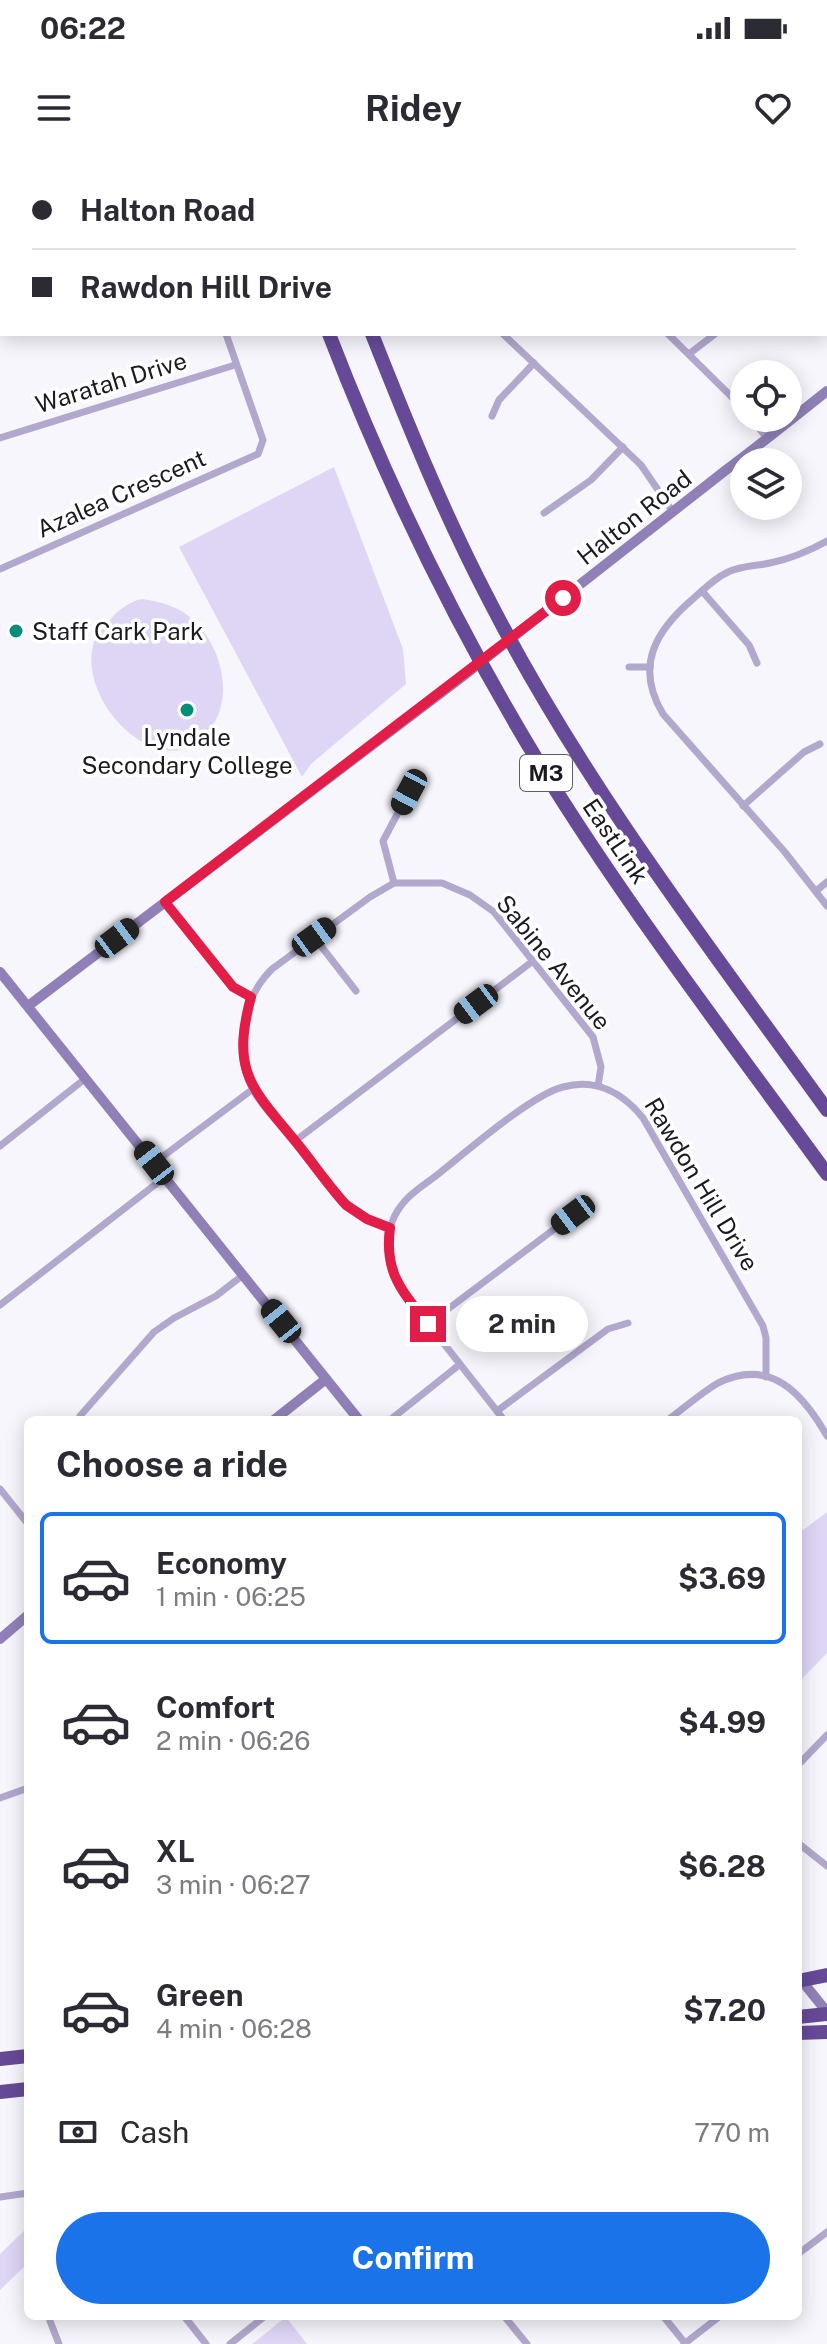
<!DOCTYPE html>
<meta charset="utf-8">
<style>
:root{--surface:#fff;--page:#f2f2f3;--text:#2b2b33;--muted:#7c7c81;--line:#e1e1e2;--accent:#1a73e8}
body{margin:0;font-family:"Public Sans",sans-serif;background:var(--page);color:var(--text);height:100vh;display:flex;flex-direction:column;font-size:30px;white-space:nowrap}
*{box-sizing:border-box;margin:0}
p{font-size:26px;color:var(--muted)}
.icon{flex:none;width:44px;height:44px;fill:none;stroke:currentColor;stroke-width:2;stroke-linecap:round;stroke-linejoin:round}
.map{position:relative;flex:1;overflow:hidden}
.drawer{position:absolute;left:24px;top:1256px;width:778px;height:904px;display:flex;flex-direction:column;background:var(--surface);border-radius:12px;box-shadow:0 4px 20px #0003}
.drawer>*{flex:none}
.top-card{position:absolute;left:0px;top:0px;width:828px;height:176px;box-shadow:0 4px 20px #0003;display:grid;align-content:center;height:176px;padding:0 32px;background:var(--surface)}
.fabs{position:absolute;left:730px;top:200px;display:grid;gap:16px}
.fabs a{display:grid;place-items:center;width:72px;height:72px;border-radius:50%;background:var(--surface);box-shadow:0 4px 20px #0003;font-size:40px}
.end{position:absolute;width:36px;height:36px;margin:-18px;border:10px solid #e11d48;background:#fff;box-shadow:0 0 0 4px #fff}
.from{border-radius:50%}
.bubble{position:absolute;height:56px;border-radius:28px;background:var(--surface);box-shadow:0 4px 20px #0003;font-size:26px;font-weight:700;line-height:56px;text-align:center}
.car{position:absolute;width:24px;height:48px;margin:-24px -12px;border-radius:10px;box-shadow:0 0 6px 2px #0007;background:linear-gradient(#222 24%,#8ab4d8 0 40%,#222 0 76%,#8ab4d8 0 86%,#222 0)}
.top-card b{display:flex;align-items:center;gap:28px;height:76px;font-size:30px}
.top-card b+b{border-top:2px solid var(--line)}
.top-card i{width:20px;height:20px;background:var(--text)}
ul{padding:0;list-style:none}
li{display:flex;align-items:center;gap:24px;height:132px;margin:0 16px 12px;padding:0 16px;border:4px solid transparent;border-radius:12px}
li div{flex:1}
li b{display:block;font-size:30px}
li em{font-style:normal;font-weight:700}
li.selected{border-color:var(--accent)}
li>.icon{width:72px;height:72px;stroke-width:1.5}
h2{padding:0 32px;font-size:36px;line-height:96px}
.pay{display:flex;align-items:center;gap:20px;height:88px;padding:0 32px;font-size:30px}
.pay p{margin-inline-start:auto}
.button{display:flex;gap:16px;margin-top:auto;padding:16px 32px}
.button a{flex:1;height:92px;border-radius:48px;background:var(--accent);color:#fff;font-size:32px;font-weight:700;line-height:92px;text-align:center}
.status{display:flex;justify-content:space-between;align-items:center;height:56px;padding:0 40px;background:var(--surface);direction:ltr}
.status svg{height:22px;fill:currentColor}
header{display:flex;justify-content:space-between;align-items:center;height:104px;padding:0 32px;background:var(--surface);font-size:36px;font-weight:700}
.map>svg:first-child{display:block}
</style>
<div class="status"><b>06:22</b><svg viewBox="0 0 49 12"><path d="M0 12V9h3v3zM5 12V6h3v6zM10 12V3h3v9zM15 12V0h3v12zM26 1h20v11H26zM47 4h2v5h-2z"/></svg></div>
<header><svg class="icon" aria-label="menu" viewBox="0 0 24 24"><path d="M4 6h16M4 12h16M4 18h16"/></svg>Ridey<svg class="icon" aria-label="heart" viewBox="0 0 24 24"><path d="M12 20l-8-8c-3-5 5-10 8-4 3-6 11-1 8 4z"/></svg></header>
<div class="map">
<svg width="827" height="2184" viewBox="0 0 827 2184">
<rect width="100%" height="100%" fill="#f8f6fd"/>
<g fill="#dfd6f6">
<path d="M334,307l69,182 3,35 -95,80 -9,13 -123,-230z"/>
<path d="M142,439c14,2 28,5 41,13 34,23 53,76 30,113 -43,71 -139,-21 -119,-83 2,-7 10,-14 14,-20 10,-12 20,-20 34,-23z"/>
<path d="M827,1352v141l-29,30v-149z"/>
<path d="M28,2067v36l-28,27v-36z"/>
<path d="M286,2157l21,27h-55z"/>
</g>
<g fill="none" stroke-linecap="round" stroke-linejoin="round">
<g stroke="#b2a7cd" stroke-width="7">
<path d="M489,0l1,2"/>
<path d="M770,0l2,2"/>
<path d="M177,2l3,-1"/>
<path d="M0,52l2,-1"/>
<path d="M826,71l1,2"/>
<path d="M826,85l1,-3"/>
<path d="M503,174l138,131 32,47"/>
<path d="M668,174l76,75"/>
<path d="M689,194l26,-20"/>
<path d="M492,256l7,-16 35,-37"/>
<path d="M751,258l15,19"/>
<path d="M0,278l235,-73"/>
<path d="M544,353l47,-33 32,-33"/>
<path d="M827,381c-18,10 -37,18 -57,22 -14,3 -29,3 -42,9 -13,6 -23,16 -34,26 -38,32 -60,68 -31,116l121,137 43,55"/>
<path d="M0,409l258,-115 5,-14 -37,-106"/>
<path d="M702,431l47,54 8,18"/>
<path d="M629,507h21"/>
<path d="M743,646l61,-54 16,-8"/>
<path d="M394,723l-11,-42 26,-49"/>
<path d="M816,731l11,-9"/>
<path d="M165,742l68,85 18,10"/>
<path d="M314,777l42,54"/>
<path d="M295,981l238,-180"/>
<path d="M0,986l86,-68"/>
<path d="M154,1003l99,-74"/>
<path d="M390,1068c-46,-17 -61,-43 -90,-80 -15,-19 -35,-37 -47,-58 -20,-37 -11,-92 19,-121l98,-72 24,-14h48l28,12 24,17 99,125 8,30 -3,19"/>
<path d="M0,1145l165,-128"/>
<path d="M428,1164l145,-109"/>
<path d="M497,1251l111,-82 20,-6"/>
<path d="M80,1256l74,-84 20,-14 42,-22 27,-21"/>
<path d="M390,1260l69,-55"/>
<path d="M504,1260l-104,-132c-10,-19 -15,-38 -10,-59 2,-9 8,-20 14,-27 9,-11 23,-19 33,-27 29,-23 94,-80 126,-88 33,-9 60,6 80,31l120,208 3,12v39"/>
<path d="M668,1260c16,-12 33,-27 50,-37 53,-26 85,11 109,53"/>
<path d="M0,1329l28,35"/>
<path d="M798,1605l29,-30"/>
<path d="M0,1638l28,-10"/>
<path d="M798,1683l29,23"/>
<path d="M0,2037l28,-4"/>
<path d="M798,2094l29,-22"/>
<path d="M184,2156l22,28"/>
<path d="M504,2156l23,28"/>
<path d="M663,2156l22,27"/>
<path d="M50,2161l9,23"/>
<path d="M230,2184l35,-28"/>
<path d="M684,2184l36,-28"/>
</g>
<g stroke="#9180b7" stroke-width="10">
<path d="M0,812l359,448"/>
<path d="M28,846l434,-329 264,-207c35,-26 67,-52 101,-79"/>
<path d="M274,1260l52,-41"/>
<path d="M0,1479l28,-24"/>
<path d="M798,1816l29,36"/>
</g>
<g stroke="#664a97" stroke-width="14">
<path d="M271,0l1,2"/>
<path d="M312,0l1,2"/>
<path d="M329,174c61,158 136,311 226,455 84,133 180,258 272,385"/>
<path d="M372,174c36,91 72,180 117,266 93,182 219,345 338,510"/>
<path d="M798,1821l29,-6"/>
<path d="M798,1857l29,-3"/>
<path d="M798,1873l29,-1"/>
<path d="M0,1899l28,-3"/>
<path d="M0,1932l28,-3"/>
</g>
</g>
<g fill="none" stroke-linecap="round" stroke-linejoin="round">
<path stroke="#e11d48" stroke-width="10" d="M428,1164c-26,-33 -44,-51 -38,-96l-23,-9 -21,-14c-18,-20 -33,-42 -50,-63 -45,-55 -65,-70 -45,-145l-18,-10 -68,-85 398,-304"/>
</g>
<g fill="#048e77" stroke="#fff" stroke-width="3">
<circle cx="16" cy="471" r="8"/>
<circle cx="187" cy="550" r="8"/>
</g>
<g text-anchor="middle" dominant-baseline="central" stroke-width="7" stroke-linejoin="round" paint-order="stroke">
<rect fill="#fff" stroke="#5f5f62" stroke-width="2" x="520" y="595" width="52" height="36" rx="6"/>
<g font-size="22" font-weight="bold" fill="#1b1a1f">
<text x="546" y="613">M3</text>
</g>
<g font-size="24" fill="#1b1a1f" stroke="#fff">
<text transform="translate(111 222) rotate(-17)">Waratah Drive</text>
<text transform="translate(121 333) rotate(-24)">Azalea Crescent</text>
<text transform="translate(634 357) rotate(-38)">Halton Road</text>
<text transform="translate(616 681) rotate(56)">EastLink</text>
<text transform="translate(554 802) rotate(51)">Sabine Avenue</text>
<text transform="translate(702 1024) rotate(59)">Rawdon Hill Drive</text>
</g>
<g font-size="24" fill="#1b1a1f" stroke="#fff" text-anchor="start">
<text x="32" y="471">Staff Cark Park</text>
<text x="187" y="577" text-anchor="middle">Lyndale<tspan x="187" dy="28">Secondary College</tspan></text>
</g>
</g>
</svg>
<div class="fabs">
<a><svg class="icon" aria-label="locate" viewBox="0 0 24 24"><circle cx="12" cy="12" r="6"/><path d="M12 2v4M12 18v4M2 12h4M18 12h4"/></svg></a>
<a><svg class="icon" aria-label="layers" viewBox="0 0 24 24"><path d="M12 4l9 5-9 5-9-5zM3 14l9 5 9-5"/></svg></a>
</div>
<i class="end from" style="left:563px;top:438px"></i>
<i class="end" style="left:428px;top:1164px"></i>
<div class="bubble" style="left:456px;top:1136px;width:132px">2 min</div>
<i class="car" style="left:409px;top:632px;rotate:208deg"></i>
<i class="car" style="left:314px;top:777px;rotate:54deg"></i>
<i class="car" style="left:117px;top:778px;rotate:53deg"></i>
<i class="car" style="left:476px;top:844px;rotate:233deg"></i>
<i class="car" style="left:154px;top:1003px;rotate:322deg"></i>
<i class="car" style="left:573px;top:1055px;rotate:233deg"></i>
<i class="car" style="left:281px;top:1161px;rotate:321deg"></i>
<div class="top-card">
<b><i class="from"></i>Halton Road</b>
<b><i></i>Rawdon Hill Drive</b>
</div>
<section class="drawer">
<h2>Choose a ride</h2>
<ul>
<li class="selected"><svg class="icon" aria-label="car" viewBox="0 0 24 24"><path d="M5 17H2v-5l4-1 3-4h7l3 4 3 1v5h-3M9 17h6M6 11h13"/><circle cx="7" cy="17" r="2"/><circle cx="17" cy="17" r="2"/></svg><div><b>Economy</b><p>1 min · 06:25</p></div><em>$3.69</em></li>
<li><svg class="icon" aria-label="car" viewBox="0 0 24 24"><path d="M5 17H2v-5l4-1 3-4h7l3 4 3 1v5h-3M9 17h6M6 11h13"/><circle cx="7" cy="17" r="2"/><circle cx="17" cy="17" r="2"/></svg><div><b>Comfort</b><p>2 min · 06:26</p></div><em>$4.99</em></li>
<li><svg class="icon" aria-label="car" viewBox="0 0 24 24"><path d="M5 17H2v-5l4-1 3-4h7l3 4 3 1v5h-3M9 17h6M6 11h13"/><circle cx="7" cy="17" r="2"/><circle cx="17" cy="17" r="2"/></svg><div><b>XL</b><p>3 min · 06:27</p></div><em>$6.28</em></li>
<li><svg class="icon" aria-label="car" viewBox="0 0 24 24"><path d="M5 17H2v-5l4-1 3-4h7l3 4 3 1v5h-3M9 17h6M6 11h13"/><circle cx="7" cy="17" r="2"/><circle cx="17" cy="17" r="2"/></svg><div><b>Green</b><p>4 min · 06:28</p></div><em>$7.20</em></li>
</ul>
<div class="pay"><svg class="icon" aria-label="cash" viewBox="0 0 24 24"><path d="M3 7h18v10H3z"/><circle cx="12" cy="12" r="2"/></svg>Cash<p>770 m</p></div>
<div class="button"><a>Confirm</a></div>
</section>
</div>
